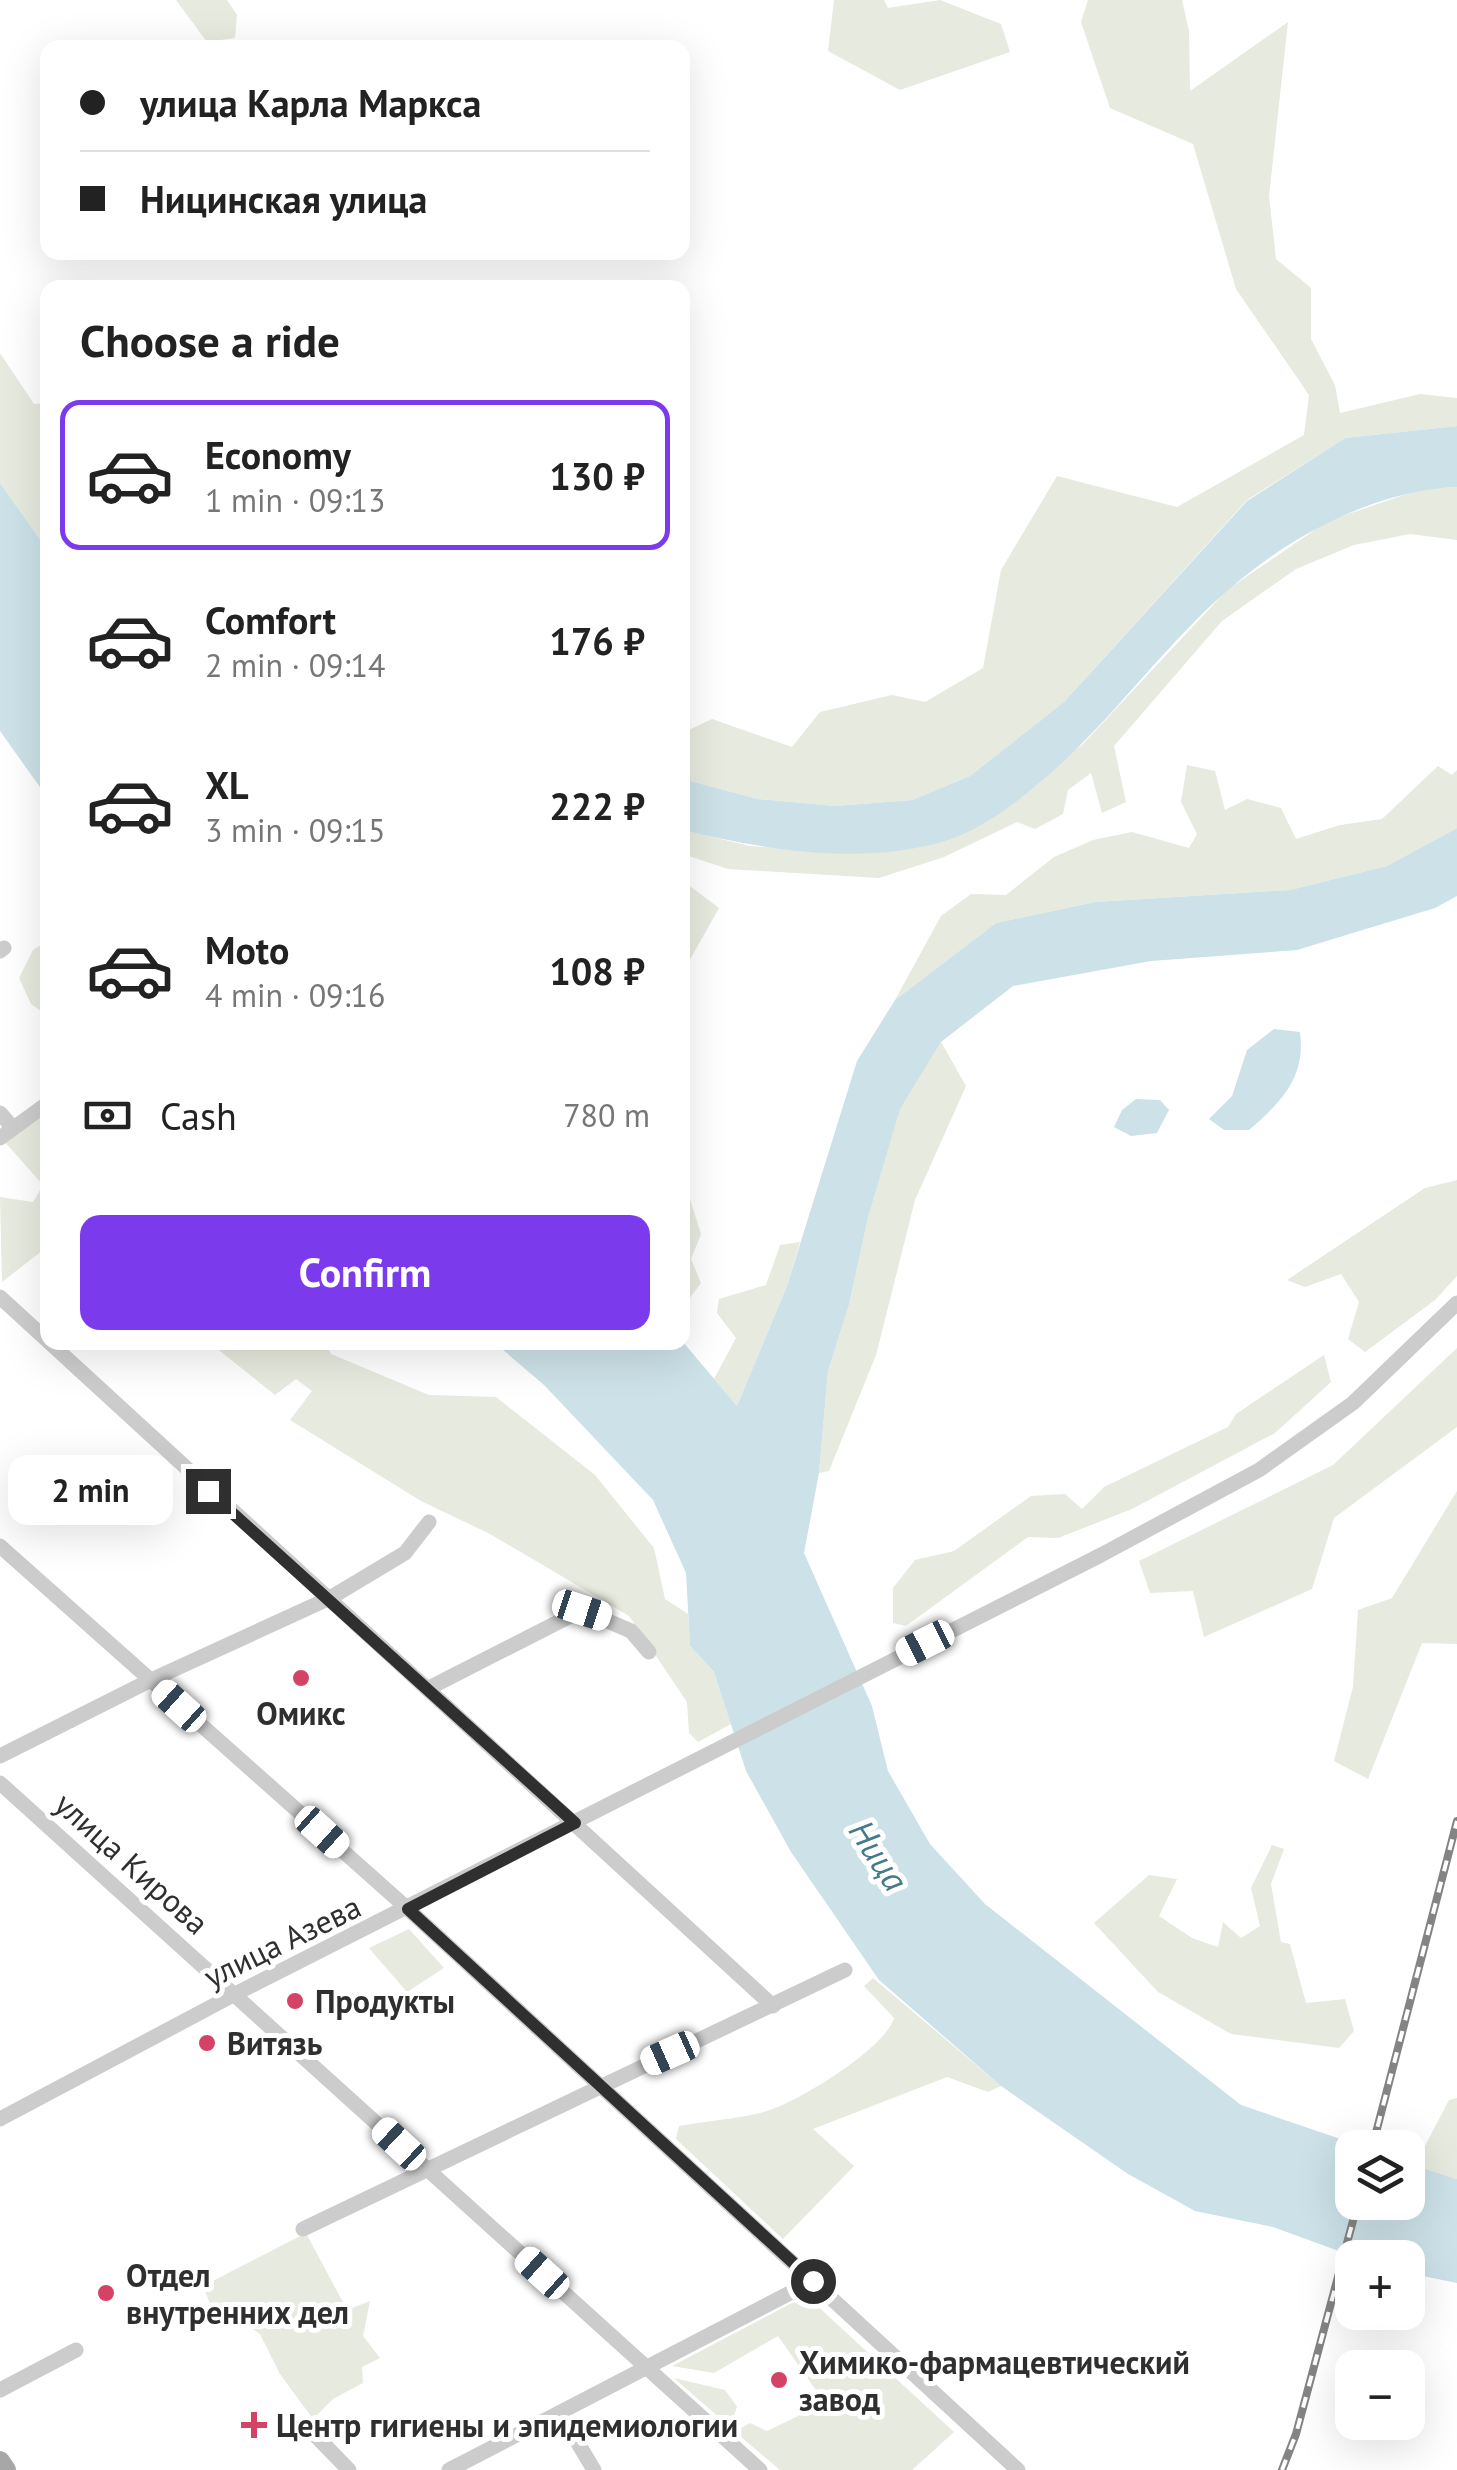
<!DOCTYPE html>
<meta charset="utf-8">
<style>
:root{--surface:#fff;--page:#f2f2f2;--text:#222;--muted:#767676;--line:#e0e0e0;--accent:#7c3aed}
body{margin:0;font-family:"PT Sans",sans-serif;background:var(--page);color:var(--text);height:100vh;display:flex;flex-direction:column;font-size:38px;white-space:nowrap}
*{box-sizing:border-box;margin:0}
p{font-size:32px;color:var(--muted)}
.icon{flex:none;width:55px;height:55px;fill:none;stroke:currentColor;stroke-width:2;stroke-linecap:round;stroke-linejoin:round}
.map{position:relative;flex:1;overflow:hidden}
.drawer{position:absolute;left:40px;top:280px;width:650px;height:1070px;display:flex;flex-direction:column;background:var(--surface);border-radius:20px;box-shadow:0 10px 40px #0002}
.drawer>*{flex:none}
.banner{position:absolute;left:40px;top:40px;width:650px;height:220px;border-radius:20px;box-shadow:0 10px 40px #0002;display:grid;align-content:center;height:220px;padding:0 40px;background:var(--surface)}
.tools{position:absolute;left:1335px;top:2130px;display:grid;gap:20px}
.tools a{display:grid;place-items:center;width:90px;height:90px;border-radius:20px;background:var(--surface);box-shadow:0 10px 40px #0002;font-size:50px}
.end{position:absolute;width:45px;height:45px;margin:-22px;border:12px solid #2f2f2f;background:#fff;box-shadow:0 0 0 5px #fff}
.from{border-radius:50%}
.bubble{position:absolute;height:70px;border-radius:20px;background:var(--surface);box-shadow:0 10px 40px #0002;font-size:32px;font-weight:700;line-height:70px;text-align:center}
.car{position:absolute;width:30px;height:60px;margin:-30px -15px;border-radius:12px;box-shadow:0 0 8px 2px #0007;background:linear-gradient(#fff 24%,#345 0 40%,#fff 0 76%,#345 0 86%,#fff 0)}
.banner b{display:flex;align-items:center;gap:35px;height:95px;font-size:38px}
.banner b+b{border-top:2px solid var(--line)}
.banner i{width:25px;height:25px;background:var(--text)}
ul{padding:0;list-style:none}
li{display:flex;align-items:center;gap:30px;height:150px;margin:0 20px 15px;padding:0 20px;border:5px solid transparent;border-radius:20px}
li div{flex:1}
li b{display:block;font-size:38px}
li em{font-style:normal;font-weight:700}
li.on{border-color:var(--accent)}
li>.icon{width:90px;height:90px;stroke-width:1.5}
h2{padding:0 40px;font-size:45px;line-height:120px}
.pay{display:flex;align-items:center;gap:25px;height:110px;padding:0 40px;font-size:38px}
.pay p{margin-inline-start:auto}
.action{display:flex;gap:20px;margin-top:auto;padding:20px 40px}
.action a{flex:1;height:115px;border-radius:20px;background:var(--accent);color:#fff;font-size:40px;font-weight:700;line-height:115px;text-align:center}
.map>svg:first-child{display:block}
</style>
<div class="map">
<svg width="1457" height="2470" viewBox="0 0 1457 2470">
<rect width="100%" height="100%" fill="#fff"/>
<g fill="#e7eade">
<path d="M176,0h51l10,15 -2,23 -28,4z"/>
<path d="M834,0h50l4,8 52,-8 61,24 9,28 -110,38 -72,-39z"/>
<path d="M1088,0h94l7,31 1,60 98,-69 -19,174 7,63 35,29v51l24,46 5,28 80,-19 37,4v28l-112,12 -98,62 -183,202 -94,74 -58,24 -77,6 -77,-7 -75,-20 -1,-55 9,5 21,-10 80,28 28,-35 72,-17 33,7 58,-34 18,-98 56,-94 120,31 127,-72 5,-40 -73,-106 -43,-145 -83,-36 -29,-86z"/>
<path d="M0,353l34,51 13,-1v146l-47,-66z"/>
<path d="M1457,487v53l-47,-6 -56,11 -58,24 -74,52 -108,125 12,56 -24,11 -11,-40 -23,17 -5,24 -28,15 -18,-7 -73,35 -65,21 -151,-9 -45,-15v-24l67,16 105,7 91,-13 136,-95 145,-155 101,-69 93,-32z"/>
<path d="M1187,765l28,6 10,39 22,-11 34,9 15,31 44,-14 42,-6 56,-53 14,9 5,-5v58l-70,38 -97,24 -195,12 -99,21 -101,77 46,-84 30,-22 35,1 48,-38 39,-17 39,-8 57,16 8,-14 -16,-32z"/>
<path d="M683,881l36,27 -36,64z"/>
<path d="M47,941v74l-16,-11 -12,-26 14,-28z"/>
<path d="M941,1042l25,44 -51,114 -39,155 -47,116 -10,2 9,-102 21,-66 19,-87 32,-110z"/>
<path d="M47,1107v140l-45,35 -2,-85 33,5 10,-17 -40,-45z"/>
<path d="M683,1177l18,57 -10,25 10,24 -18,24z"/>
<path d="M1457,1180v96l-22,24 -70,52 -17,-13 11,-37 -18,-28 -36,13 -18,-7 138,-92z"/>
<path d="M800,1242l-13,44 -50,120 -23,-27 22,-41 -19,-25 2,-14 47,-14 14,-40z"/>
<path d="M210,1343h116l5,11 98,41 67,2 99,78 59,73 11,51 23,15 2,32 24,26 17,52 -33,18 -9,-9 -2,-31 -58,-86 -139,-82 -69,-33 -131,-81 22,-29 -16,-12 -21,16z"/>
<path d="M1457,1348v79l-123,91 -22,71 -108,48 -11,-46 -43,2 -11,-32 194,-96z"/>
<path d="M1324,1355l7,27 -56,51 -143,76 -74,29 -30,-1 -122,89 -13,-3v-35l22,-28 39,-9 77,-55 34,-2 17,15 22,-22 124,-60 8,-13z"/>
<path d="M1457,1491v153l-35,-1 -54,136 -34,-18 19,-74 5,-77 34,-12z"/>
<path d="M1272,1845l12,4 -13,35 10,58 9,2 16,59 39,-4 9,32 -15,17 -108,-14 -73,-42 -64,-69 55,-48 28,4 -18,37 33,22 26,9 5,-25 18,16 19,-12 -9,-38z"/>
<path d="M409,1929l35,39 -37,24 -38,-44z"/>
<path d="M873,1978l128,108 -13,6 -41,-15 -134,52 41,37 -71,73 -107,-100 3,-13c28,-5 57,-7 85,-14 31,-8 121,-63 130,-94l-30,-32z"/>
<path d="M1457,2098v81l-42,-14 34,-65z"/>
<path d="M306,2233l41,77 23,-9 -7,35 17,22 -18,9 1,16 -30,16 -20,20 -33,-45 -20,-40 -10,-7 -19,-1 -18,-15 -10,-25z"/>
<path d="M813,2302l141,130 -42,38h-132l-40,-34 1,-8 9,-5 17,8 58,-28 -47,-67 -64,37 -42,-7 120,-63z"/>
<path d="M674,2378l51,12 12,17 -3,8 -13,4z"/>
</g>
<g fill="#cce2e8">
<path d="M1457,426v61c-82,3 -169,50 -230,104 -63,55 -112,125 -174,180 -31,27 -68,58 -108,70 -83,25 -180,9 -262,-11v-51l75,20 77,7 77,-6 58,-24 94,-74 183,-201 98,-63z"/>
<path d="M0,483l47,66v248l-47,-66z"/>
<path d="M1457,828v68l-22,12 -138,42 -146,11 -138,25 -72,56 -41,67 -32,109 -19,87 -21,66 -9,102 -15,80 68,153 16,65 42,73 55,60 256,201 123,42 -12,1v54h56v-39l49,16v104l-49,-10v-15l-53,-1 -82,-30 -78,-16 -67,-37 -127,-88 -122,-106 -88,-128 -45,-81 -32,-99 -24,-26 -4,-73 -33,-73 -109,-115 -49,-42 188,-1 54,64 50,-120 70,-225 38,-61 101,-77 99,-21 195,-12 97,-24z"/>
<path d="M1274,1029l26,3c6,46 -19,70 -51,98h-25l-15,-11 23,-23 15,-46z"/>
<path d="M1136,1099l24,1 9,10 -12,23 -26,3 -17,-9 8,-17z"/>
</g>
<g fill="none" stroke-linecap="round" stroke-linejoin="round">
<g stroke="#ccc" stroke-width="15">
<path d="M0,951l4,-3"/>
<path d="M0,1113l13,15"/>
<path d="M0,1138l48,-35"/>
<path d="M0,1297l48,44"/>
<path d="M49,1342l724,664"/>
<path d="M0,1546l408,363 610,561"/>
<path d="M429,1688l153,-78 49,21 18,21"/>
<path d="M0,1756l151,-76 179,-82 75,-45 24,-31"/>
<path d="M0,1783l760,687"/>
<path d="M0,2119l237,-126 864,-438 158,-85 94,-67 104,-100"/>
<path d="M303,2229l542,-259"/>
<path d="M0,2390l76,-40"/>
<path d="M560,2413l34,57"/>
<path d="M310,2430l39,40"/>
<path d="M449,2470l364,-189"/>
</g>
<path stroke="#a7a7a7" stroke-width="20" d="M0,2461l6,9"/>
<defs>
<g id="rail">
<path d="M1372,2148l85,-327"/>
<path d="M1282,2470l14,-36 62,-232"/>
</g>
</defs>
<use href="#rail" stroke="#848484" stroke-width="8"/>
<use href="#rail" stroke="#fff" stroke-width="4" stroke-dasharray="11" stroke-linecap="butt"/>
</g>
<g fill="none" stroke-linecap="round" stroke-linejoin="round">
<path stroke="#2f2f2f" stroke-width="12" d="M208,1491l367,332 -167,86 405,372"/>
</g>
<g fill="#d44365" stroke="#fff" stroke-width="4">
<circle cx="301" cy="1678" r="10"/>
<circle cx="295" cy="2001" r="10"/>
<circle cx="207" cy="2043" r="10"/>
<circle cx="106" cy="2293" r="10"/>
<circle cx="779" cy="2380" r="10"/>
<path d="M249 2410h10v10h10v10h-10v10h-10v-10h-10v-10h10z"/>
</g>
<g text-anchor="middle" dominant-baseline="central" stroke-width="10" stroke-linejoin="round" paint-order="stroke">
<g font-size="32" font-weight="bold" fill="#2f2f2f" stroke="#fff" text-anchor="start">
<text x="301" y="1713" text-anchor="middle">Омикс</text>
<text x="315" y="2001">Продукты</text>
<text x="227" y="2043">Витязь</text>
<text x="126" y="2275">Отдел<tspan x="126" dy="37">внутренних дел</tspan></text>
<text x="799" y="2362">Химико-фармацевтический<tspan x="799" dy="37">завод</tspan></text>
<text x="276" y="2425">Центр гигиены и эпидемиологии</text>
</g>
<g font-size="32" fill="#2f2f2f" stroke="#fff">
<text transform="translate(132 1863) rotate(42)">улица Кирова</text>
<text transform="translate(282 1941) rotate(-26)">улица Азева</text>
</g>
<g font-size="35" font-style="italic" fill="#457a89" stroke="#fff">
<text transform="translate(879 1855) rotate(57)">Ница</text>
</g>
</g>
</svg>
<div class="tools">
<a><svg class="icon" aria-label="layers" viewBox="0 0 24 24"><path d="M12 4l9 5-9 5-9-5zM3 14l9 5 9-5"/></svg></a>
<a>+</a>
<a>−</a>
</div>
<i class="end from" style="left:813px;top:2281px"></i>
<i class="end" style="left:208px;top:1491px"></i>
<div class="bubble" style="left:8px;top:1455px;width:165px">2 min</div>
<i class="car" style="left:582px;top:1610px;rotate:108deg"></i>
<i class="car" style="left:925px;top:1643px;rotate:243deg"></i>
<i class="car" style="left:179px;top:1706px;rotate:312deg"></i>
<i class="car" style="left:322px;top:1832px;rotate:132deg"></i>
<i class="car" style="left:670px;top:2053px;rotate:246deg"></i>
<i class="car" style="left:399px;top:2144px;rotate:313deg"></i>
<i class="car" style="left:542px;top:2273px;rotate:312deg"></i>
<div class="banner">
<b><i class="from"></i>улица Карла Маркса</b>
<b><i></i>Ницинская улица</b>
</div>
<section class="drawer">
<h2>Choose a ride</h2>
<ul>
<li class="on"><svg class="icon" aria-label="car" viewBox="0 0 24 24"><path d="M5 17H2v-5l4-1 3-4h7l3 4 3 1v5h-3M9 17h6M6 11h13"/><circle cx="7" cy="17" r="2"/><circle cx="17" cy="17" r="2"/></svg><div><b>Economy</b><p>1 min · 09:13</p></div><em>130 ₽</em></li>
<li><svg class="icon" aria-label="car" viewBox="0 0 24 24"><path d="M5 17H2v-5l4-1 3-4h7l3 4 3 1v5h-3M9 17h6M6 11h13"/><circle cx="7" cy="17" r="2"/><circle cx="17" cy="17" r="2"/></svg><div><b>Comfort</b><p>2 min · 09:14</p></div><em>176 ₽</em></li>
<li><svg class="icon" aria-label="car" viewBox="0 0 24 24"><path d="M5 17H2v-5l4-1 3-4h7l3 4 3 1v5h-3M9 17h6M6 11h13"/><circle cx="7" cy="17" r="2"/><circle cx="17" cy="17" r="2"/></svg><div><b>XL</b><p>3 min · 09:15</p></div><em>222 ₽</em></li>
<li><svg class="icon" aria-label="car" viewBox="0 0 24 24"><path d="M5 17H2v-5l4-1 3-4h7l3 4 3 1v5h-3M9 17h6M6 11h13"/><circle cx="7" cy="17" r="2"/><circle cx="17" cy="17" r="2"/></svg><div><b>Moto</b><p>4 min · 09:16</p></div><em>108 ₽</em></li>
</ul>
<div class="pay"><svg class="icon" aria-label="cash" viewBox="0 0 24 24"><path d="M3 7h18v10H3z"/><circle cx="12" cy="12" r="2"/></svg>Cash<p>780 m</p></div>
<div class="action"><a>Confirm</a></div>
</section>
</div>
